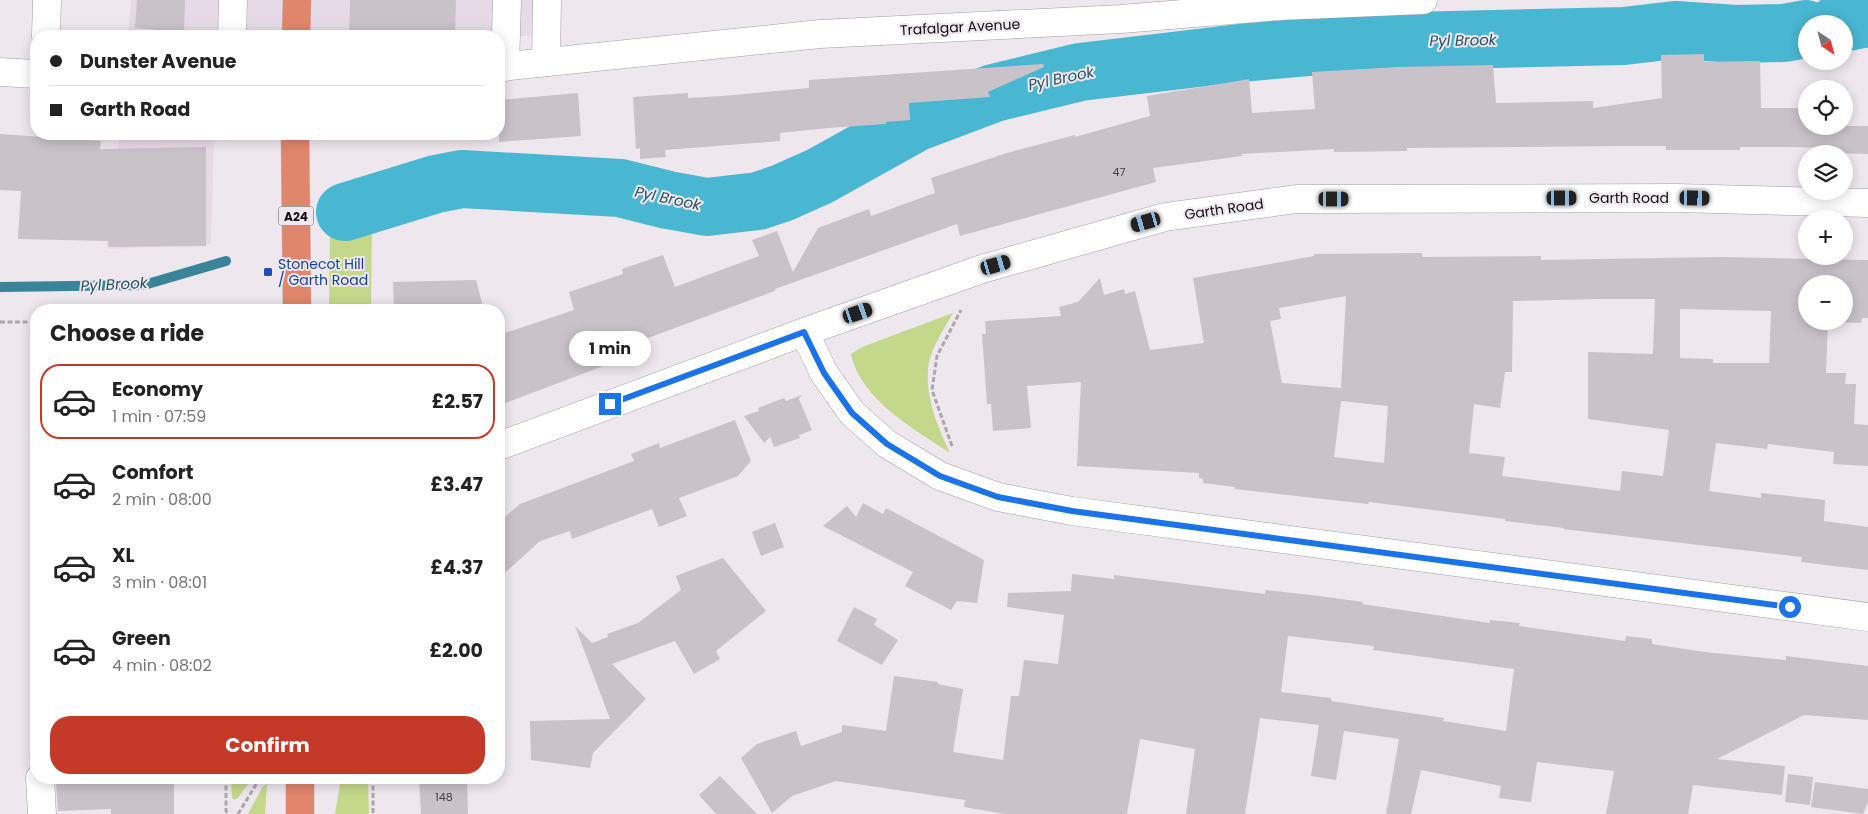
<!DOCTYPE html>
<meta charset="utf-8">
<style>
:root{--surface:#fff;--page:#f2f2f2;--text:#222;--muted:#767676;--line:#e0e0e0;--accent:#c53929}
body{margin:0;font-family:Poppins,sans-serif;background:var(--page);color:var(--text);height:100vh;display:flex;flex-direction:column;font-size:19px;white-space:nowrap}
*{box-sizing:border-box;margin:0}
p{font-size:16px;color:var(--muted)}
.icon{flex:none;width:28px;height:28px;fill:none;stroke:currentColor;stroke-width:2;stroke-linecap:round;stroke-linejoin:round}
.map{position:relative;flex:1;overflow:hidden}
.panel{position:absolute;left:30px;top:304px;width:475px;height:480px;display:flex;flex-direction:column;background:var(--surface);border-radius:20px;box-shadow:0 2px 12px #0003}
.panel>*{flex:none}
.hud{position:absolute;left:30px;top:30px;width:475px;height:110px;border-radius:20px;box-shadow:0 2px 12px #0003;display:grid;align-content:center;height:110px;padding:0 20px;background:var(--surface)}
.needle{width:32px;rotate:144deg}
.buttons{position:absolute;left:1798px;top:15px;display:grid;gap:10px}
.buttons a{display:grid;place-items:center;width:55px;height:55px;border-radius:50%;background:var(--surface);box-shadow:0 2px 12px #0003;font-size:25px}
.end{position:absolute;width:22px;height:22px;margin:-11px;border:6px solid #1a73e8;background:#fff;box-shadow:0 0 0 2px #fff}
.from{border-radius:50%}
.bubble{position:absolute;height:35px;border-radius:18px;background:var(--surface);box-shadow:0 2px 12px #0003;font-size:16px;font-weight:700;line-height:35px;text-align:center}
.car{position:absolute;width:15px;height:30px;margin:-15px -8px;border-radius:6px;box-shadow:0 0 4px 1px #0007;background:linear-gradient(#222 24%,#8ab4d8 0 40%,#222 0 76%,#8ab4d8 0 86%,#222 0)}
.hud b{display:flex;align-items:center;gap:18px;height:48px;font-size:19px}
.hud b+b{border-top:1px solid var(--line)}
.hud i{width:12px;height:12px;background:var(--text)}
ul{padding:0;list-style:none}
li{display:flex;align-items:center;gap:15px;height:75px;margin:0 10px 8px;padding:0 10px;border:2px solid transparent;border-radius:20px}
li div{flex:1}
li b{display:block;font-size:19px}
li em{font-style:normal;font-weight:700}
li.active{border-color:var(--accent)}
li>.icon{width:45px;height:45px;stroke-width:1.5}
h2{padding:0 20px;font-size:22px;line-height:60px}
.primary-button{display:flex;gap:10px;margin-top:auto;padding:10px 20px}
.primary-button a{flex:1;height:58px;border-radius:20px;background:var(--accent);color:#fff;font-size:20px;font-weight:700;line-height:58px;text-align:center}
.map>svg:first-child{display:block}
</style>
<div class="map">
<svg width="1868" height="814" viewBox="0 0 1868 814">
<rect width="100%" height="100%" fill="#eee7ee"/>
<g fill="#e6dae7">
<path d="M131,0h406v35l-38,3v-2h-371z"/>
<path d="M119,134h95l-3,110 -103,5z"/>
</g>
<g fill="#c3d88b">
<path d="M372,223l-1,87h-42l1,-80z"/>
<path d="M953,313c-9,16 -24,38 -25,57 -2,30 10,57 22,83 -36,-24 -90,-54 -99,-99l11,-7z"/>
<path d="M231,778h21l-14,20 -4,2 -2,-2z"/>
<path d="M341,778h27l1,36h-34z"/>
<path d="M267,784l-2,30h-17l15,-28z"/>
</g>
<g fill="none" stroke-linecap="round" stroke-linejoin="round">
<path stroke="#398499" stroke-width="10" d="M0,287l144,-2 82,-24"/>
<g stroke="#49b6d2" stroke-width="58">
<path d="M1837,24l31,-6"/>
<path d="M345,212l91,-28 26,-5 158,9 48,12 39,7 51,-6 24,-8 38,-17 97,-54 77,-29 86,-21 160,-19 124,-11 260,-6 51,-6 61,4 48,-1 22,-4"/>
</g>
</g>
<g fill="#c9c2c9" fill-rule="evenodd">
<path d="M137,0h48l-1,32 -49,-4z"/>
<path d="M350,0h106l-1,35 -47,-3v4h-59z"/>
<path d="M1704,54v8l56,-1 1,47h45v18h62v28l-34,-1v-5l-47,-1h-47v3h-74v-4h-47l-212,2v3l-73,1v-3l-93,5 1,2 -89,12 3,14 -196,54 -3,-12 -182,65v2l-135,50 3,10 -140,53 -4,-18v-51l75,-25 -5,-18 54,-18 -1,-5 41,-14 12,32 84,-31 -7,-16 25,-9 16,41 25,-44 51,-19 2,7 64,-23 -4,-15 76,-25 68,-18v2l75,-21 -3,-20 102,-17 3,34 63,-4 -3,-37 86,-5 95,-2 3,38 97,-2v7l69,-10 -1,-43z"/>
<path d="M1043,64l1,3 -56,25 2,5 -81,6 1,17 -24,2v2l-58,4 -48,5v8l-115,9 1,7 -26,2v-11l-4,1 -3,-52 55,-4v5l34,-2 87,-8v-8z"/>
<path d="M578,93l3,43 -82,6v-42z"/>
<path d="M0,134l101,7 -1,8 106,-2v99l-98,1v-6l-90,-2 3,-48 -21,-1z"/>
<path d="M1422,253v4l119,-1v4l179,-3 148,3v58h-6l-1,5 -33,-1 -2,51h20l-1,11h11l-2,40 14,1v41l-35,-2 1,-12 -66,-8 -1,5 -51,-6 -7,48 52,7v-5l64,7 -1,21 44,6v43l-67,-8 1,-5 -239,-28 1,-1 -59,-7v-2l-136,-17 -1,2 -133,-15v-2l-32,-4v-4l-4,-1v-5l-122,-7 4,-84 -54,4 4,42 -38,3 -2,-27h-4l-5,-70h4l-1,-13 76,-5 -2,-9 19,-5 22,-24 4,17 20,-6 1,5 10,-3 15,59 54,-7 -11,-65 121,-22v-2zM1806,284h38v37h-38zM1346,296l-5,92 -59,-5 -12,-62 11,-2 -2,-11zM1600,299h55l-2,55 -65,-2v67l81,11 -6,46 -41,-5 -2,20 -118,-15 3,-19 -36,-4 5,-49 26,4 5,-36h7l1,-71zM1680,309l91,2 -2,52h-56v-4l-33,-1zM1341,401l47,5 -4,57 -50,-6z"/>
<path d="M476,280l8,30h-90l-1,-28z"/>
<path d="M802,395l-3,4 13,31 -13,5 1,3 -26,9 -4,-10 -6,6 -20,-27 15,-5 -1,-3 26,-10 2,3z"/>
<path d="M735,420l16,41 -13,15 -59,22 8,18 -28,11 -7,-18 -80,30 -2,-8 -30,10 -41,37v-56l21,-18 114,-43 -3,-7 28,-11 1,5z"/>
<path d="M863,503l20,11 3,-6 98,52 -7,43 -20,-2 -6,9 -46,-24 8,-14 -90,-46 24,-20 9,11z"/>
<path d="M775,523l9,24 -23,9 -9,-24z"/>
<path d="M723,558l43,53 -50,40 4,8 -26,15 -19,-33 -63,23 34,35 -53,54 -3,15 -59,-8 -1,-39 80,-2 -35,-93 17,17 16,-6 -1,-3 31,-11 43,-33 -5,-14z"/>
<path d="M1072,574l42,5v-4l151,19v-4l54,6 44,6 -1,2 94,14 34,5v-3l30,3 -1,3 106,15 1,-5 26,3v5l53,8 81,8v-4l82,10v54l-64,-5 -87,44 68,7 -3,29 -89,-10 -5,29h-82l8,-43 -77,-9 -6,40 -32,-4 2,-12 -80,-16 -10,44h-25l13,-75 -55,-8 -8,49 -25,-4 8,-51 -59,-7 -15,96h-59l9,-65 -55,-10 -13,75h-122l-41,-7 1,-7 -129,-19 -44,15 -20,17 -31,-55 16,-14 39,-13 5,15 41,-14v-7l44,6 8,-55 44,6v2l25,5 -10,63 50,8 8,-64h8l5,-36 34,4 6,-49 -57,-8 1,-14 63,-2zM1288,636l86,10 -1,4 141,19 -8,62 -63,-10 1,-3 -113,-17v-3l-50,-6z"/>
<path d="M854,607l23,12 -3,6 24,15 -16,25 -45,-24z"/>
<path d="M1788,774l25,3 -3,28 -25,-3z"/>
<path d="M720,776l37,38h-41l-17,-19z"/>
<path d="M121,778h53v36h-63v-5l-53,2 -2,-28 65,-1z"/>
<path d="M419,778h48l1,36h-47z"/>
<path d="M1815,782l53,7v13l-5,12 -52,-7z"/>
</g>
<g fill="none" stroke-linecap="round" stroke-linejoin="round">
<defs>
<g id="minor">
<path d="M46,36l1,-36"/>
<path d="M232,36l1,-36"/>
<path d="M546,62l1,-62"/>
<path d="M499,67l321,-33 301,-15 159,-13 143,-6"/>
<path d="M505,67l2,-67"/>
<path d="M0,72l36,2"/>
<path d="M804,332l20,41 28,40 35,31 53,32 58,21 74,14 796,106"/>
<path d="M499,446l305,-114 178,-63 183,-52 131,-18 380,-1 192,5"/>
<path d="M40,778l2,36"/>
</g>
<g id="highway">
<path d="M296,36l1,-36"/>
<path d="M295,134l2,176"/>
<path d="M300,814v-36"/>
</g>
</defs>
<use href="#minor" stroke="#a59ea5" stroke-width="29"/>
<use href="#highway" stroke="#c7c6c7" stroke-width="29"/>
<g stroke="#aca6ac" stroke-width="3" stroke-dasharray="5 2.5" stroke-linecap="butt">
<path d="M0,322h36"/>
<path d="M952,446l-20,-56 5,-34 24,-46"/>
<path d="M226,778v33l2,3"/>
<path d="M373,778v36"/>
<path d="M238,814l22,-36"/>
</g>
<use href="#minor" stroke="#fff" stroke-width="28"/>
<use href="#highway" stroke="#df866c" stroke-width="28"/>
</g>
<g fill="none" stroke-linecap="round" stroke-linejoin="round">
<path stroke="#1a73e8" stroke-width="6" d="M610,404l194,-72 20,41 28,40 35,31 53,32 58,21 74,14 718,96"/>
</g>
<rect fill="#1a4fb4" stroke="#eee7ee" stroke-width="2" x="263" y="267" width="10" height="10" rx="2.5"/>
<g text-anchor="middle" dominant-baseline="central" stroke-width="4" stroke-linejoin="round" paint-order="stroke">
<g font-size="11" fill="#413d41">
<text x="1119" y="172">47</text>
<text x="444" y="797">148</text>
</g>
<rect fill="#eee7ee" stroke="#555155" stroke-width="1" x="278.5" y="206.5" width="35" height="19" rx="4"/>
<g font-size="12" font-weight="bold" fill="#141114">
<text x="296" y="216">A24</text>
</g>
<g font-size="14" fill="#141114" stroke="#eee7ee">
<text transform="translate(960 27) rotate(-3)">Trafalgar Avenue</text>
<text x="1629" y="198">Garth Road</text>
<text transform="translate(1224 209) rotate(-8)">Garth Road</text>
</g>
<g font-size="14" fill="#164399" stroke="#eee7ee" text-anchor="start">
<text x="278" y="264">Stonecot Hill<tspan x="278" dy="16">/ Garth Road</tspan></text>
</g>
<g font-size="15" font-style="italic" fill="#265461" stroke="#eee7ee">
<text transform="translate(1463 40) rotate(-1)">Pyl Brook</text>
<text transform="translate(1061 78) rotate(-12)">Pyl Brook</text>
<text transform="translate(668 198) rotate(12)">Pyl Brook</text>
<text transform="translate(114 284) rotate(-3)">Pyl Brook</text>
</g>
</g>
</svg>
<div class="buttons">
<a><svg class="needle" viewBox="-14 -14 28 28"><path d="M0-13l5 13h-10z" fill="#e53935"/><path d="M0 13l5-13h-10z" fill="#767676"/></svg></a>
<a><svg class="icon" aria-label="locate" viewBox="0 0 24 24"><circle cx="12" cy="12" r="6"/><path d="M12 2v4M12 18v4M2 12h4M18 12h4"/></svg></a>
<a><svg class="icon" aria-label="layers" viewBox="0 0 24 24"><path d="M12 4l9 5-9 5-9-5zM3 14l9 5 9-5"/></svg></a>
<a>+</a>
<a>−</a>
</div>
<i class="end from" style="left:1790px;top:607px"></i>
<i class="end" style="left:610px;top:404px"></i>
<div class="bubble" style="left:569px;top:331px;width:82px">1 min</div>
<i class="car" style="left:1562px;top:198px;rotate:90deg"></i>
<i class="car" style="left:1695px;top:198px;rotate:91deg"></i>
<i class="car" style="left:1334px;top:199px;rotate:90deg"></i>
<i class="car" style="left:1146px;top:222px;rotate:254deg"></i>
<i class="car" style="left:996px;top:265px;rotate:74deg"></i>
<i class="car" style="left:858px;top:313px;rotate:71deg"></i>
<div class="hud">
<b><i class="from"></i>Dunster Avenue</b>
<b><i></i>Garth Road</b>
</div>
<section class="panel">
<h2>Choose a ride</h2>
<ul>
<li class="active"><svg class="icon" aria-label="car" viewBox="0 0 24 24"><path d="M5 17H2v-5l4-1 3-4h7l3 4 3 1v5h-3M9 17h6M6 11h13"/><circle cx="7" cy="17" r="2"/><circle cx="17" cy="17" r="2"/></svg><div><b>Economy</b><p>1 min · 07:59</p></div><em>£2.57</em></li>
<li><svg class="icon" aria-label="car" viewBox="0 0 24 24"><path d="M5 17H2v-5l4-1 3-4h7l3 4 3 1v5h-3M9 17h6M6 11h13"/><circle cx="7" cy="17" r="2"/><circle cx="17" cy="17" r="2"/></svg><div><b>Comfort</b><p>2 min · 08:00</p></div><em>£3.47</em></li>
<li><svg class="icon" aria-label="car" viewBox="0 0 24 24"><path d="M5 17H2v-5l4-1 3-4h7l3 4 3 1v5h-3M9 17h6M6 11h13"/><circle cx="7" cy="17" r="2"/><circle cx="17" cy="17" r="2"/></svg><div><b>XL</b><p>3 min · 08:01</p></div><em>£4.37</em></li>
<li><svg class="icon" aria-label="car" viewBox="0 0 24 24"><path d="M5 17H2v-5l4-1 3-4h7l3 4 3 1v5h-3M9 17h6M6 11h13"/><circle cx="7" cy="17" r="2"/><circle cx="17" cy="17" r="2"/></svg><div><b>Green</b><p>4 min · 08:02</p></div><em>£2.00</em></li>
</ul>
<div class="primary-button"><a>Confirm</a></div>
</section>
</div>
